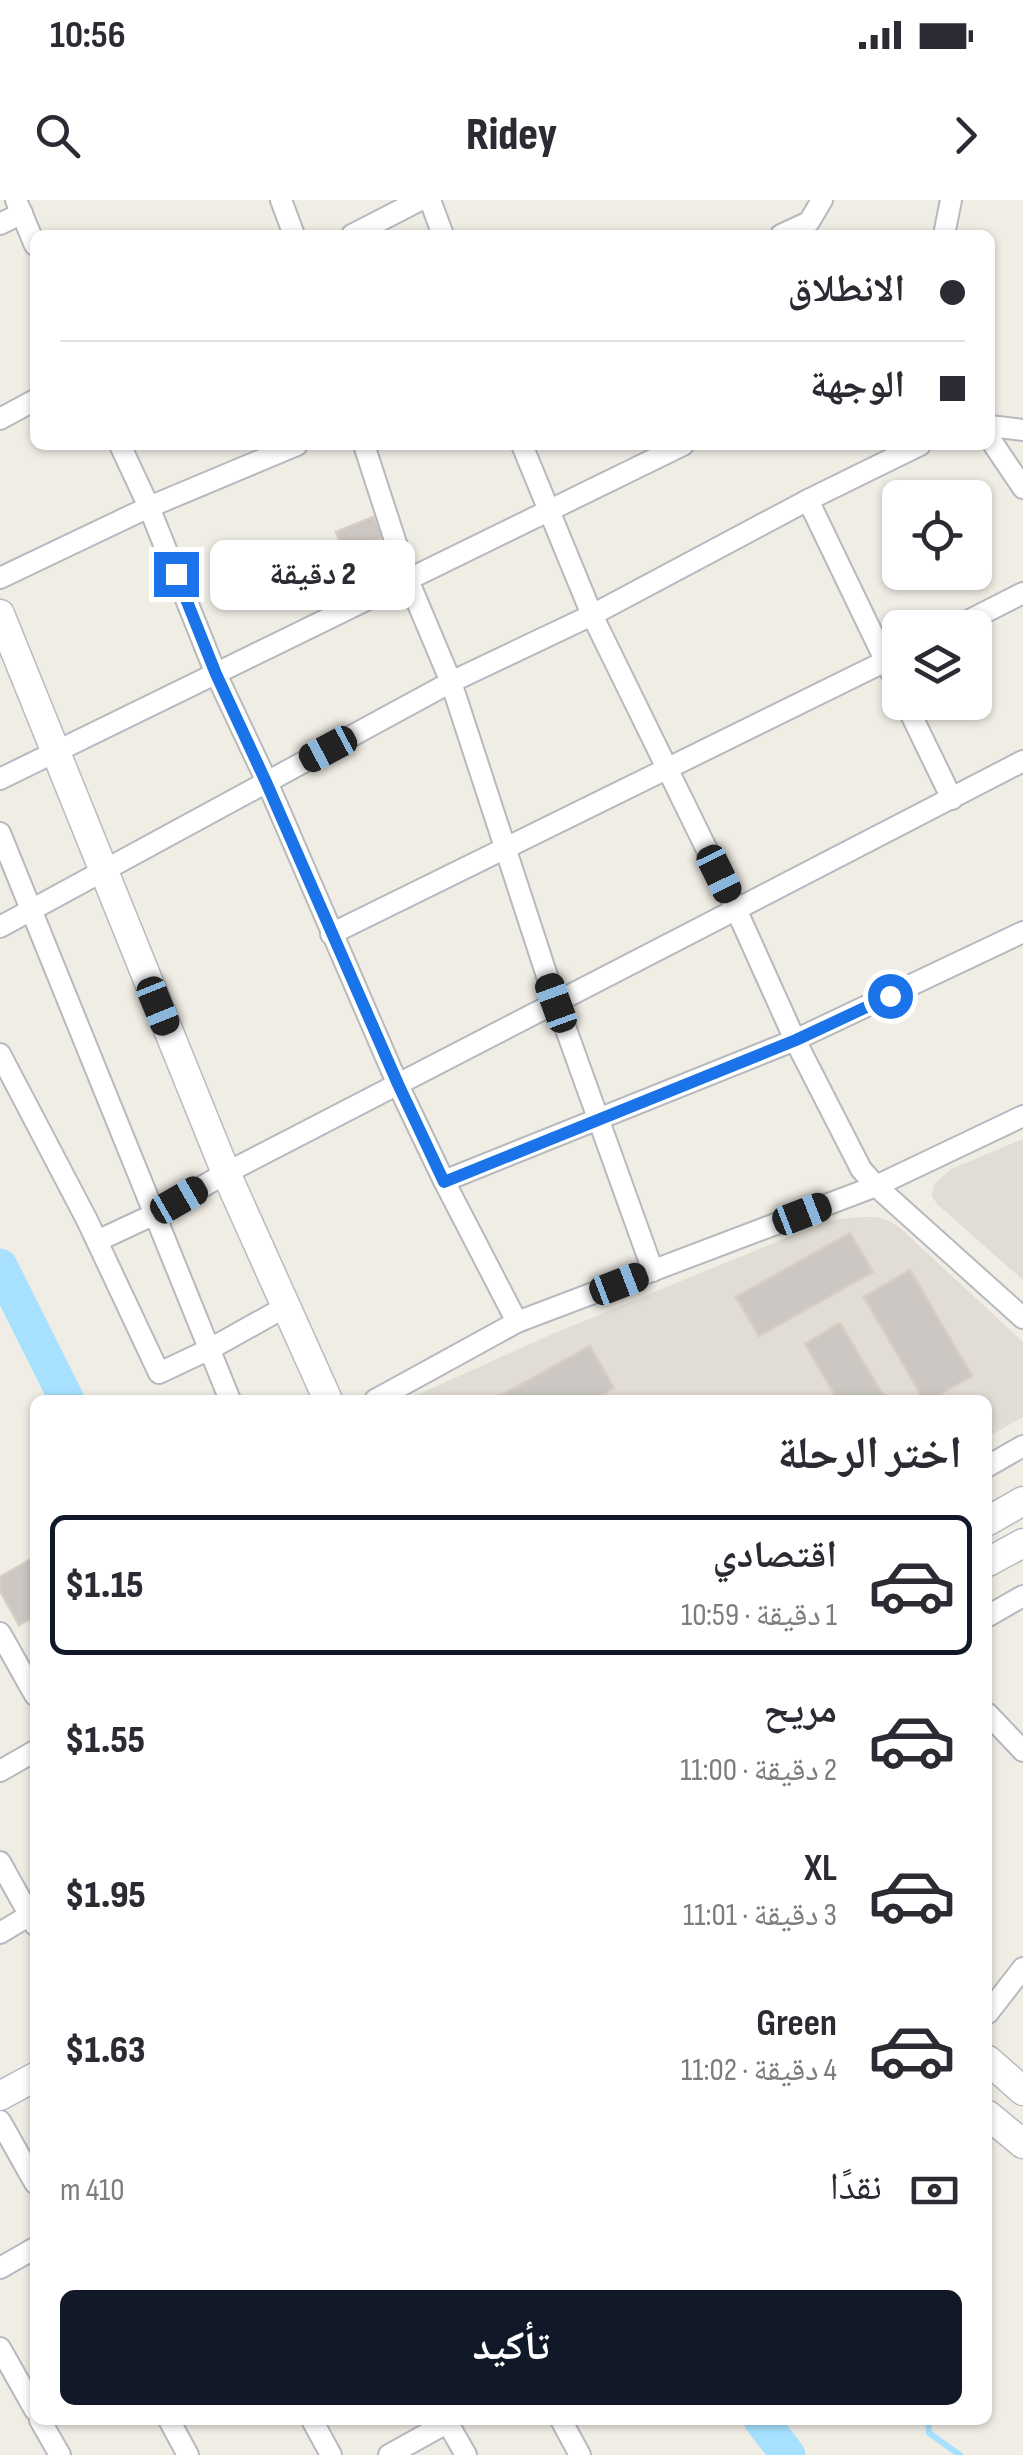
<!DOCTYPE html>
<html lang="ar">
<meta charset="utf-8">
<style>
:root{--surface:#fff;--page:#f2f2f3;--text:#2b2b33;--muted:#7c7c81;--line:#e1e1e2;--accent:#111827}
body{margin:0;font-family:"Sofia Sans Condensed","Noto Naskh Arabic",sans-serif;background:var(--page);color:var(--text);direction:rtl;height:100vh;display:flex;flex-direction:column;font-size:38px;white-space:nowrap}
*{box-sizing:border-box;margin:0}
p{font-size:32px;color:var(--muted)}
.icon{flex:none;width:55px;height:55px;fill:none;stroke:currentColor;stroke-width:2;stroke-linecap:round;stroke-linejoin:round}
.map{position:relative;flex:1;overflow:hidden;direction:ltr}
.sheet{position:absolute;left:30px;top:1195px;width:962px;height:1030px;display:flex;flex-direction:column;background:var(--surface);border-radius:15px;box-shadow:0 2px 8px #0004;direction:rtl}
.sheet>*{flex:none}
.hud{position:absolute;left:30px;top:30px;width:965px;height:220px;border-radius:15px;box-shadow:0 2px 8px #0004;direction:rtl;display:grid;align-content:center;height:220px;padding:0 30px;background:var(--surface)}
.controls{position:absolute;left:882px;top:280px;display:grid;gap:20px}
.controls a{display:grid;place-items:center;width:110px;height:110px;border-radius:15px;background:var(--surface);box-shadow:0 2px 8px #0004;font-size:50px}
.end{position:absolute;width:45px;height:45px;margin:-22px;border:12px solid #1a73e8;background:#fff;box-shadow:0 0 0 5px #fff}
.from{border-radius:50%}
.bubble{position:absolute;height:70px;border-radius:15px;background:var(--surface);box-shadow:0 2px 8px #0004;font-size:32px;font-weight:800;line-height:70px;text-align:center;direction:rtl}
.car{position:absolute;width:30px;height:60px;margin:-30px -15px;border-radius:12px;box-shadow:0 0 8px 2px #0007;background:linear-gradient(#222 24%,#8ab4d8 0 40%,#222 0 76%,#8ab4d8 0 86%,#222 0)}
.hud b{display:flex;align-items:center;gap:35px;height:95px;font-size:38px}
.hud b+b{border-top:2px solid var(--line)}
.hud i{width:25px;height:25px;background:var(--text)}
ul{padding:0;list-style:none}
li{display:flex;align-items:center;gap:30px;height:140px;margin:0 20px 15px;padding:0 10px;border:5px solid transparent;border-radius:15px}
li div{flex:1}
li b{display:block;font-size:38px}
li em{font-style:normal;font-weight:800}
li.active{border-color:var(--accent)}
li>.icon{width:90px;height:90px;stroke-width:1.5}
h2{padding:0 30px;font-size:45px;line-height:120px}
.pay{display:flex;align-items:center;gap:25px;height:110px;padding:0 30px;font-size:38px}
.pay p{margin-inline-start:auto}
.action{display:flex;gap:20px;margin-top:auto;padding:20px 30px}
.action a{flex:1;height:115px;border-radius:15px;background:var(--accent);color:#fff;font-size:40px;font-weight:800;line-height:115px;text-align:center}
.status{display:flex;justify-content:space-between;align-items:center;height:70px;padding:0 50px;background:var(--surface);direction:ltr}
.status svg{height:28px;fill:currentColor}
header{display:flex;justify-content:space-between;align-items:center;height:130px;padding:0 30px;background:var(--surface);font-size:45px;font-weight:800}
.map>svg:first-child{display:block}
</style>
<div class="status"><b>10:56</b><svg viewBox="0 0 49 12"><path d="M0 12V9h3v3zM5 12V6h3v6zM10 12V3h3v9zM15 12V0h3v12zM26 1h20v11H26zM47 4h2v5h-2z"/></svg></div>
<header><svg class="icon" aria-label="forward" viewBox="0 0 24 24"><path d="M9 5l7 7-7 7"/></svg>Ridey<svg class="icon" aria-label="search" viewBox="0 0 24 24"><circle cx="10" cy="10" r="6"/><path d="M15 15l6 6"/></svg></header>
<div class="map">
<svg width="1023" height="2255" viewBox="0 0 1023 2255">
<rect width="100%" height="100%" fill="#f0ede5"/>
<g fill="#e1dcd4">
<path d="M1023,939v141l-86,-76 -5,-8 2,-12 17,-15z"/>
<path d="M859,1017h17l14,4 10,7 123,114v75l-35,20v-37h-582l144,-65 277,-114z"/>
</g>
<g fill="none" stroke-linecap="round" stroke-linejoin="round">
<path stroke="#a7e1ff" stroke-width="6" d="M928,2220l1,13 31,22"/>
<g stroke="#a7e1ff" stroke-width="35">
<path d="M0,1066l67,134"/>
<path d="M761,2220l27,35"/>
</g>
</g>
<g fill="#ccc7c2" stroke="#d6cec3" stroke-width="2.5">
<path d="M373,317l12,20 -41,15 -8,-20z"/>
<path d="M850,1033l23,39 -114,64 -23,-39z"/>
<path d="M910,1070l62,106 -42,24h-6l-60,-103z"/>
<path d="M840,1123l46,77h-48l-33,-56z"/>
<path d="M590,1146l24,42 -22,12h-99z"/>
<path d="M35,1357v59l-16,9 -19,-34v-14z"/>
</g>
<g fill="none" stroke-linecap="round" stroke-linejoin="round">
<defs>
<g id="street">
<path d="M16,0l19,45"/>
<path d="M281,0l13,35"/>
<path d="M430,0l13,35"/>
<path d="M0,24l22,-11"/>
<path d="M352,35l68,-35"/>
<path d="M781,35l28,-13 13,-22"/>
<path d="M944,35l7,-35"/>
<path d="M0,219l35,-19"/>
<path d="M990,226l33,4"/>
<path d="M990,239l33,49"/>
<path d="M120,245l29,62 67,167 51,108 131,303 46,96 73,141"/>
<path d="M364,245l44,135 43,102 98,300 104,289"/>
<path d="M522,245l70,170 144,294 59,131 66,129 15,17 147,132"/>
<path d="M808,300l92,191"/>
<path d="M0,378l149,-71 148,-62"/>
<path d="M954,428l69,-35"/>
<path d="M905,502l47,97"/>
<path d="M0,579l683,-334"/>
<path d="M0,633l230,567"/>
<path d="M0,727l451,-245 141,-67 216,-115 112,-55"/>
<path d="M331,734l569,-280"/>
<path d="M0,854l87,166 72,153 51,-24 77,-43"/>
<path d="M444,981l351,-141 228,-108"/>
<path d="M97,1041l58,-27 71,-41 797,-412"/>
<path d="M375,1200l142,-78 359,-136 147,-70"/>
<path d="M988,1266l35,-20"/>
<path d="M988,1416l35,-20"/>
<path d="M0,1433l35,62"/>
<path d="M988,1514l35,37"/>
<path d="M0,1571l35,-20"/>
<path d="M0,1662l35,63"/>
<path d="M0,1733l35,-21"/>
<path d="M988,1813l35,-45"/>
<path d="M0,1921l35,62"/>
<path d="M0,2068l35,-20"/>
<path d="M0,2148l35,62"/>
<path d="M40,2220l20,35"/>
<path d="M169,2220l19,35"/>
<path d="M312,2220l19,35"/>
<path d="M446,2220l20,35"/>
<path d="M561,2220l19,35"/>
<path d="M389,2255l63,-35"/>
</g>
<g id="secondary">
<path d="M0,414l226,559 102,227"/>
<path d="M988,1321l35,-20"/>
<path d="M988,1362l35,-19"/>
<path d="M988,1860l35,31"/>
<path d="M0,1896l35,-19"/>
<path d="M988,1915l35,29"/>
</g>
</defs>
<use href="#street" stroke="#b6b9bd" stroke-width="24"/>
<use href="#secondary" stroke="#b6bbc0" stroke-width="31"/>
<use href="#street" stroke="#fff" stroke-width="20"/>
<use href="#secondary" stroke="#fff" stroke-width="28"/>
</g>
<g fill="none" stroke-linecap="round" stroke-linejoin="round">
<path stroke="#1a73e8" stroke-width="12" d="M176,374l40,100 50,108 132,302 46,98 352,-142 94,-44"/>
</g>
</svg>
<div class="controls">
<a><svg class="icon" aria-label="locate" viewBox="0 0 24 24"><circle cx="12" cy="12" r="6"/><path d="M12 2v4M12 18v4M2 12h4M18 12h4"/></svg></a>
<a><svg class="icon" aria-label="layers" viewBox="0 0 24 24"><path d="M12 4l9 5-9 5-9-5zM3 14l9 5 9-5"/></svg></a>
</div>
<i class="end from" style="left:890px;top:796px"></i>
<i class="end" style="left:176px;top:374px"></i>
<div class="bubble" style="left:210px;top:340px;width:205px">2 دقيقة</div>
<i class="car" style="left:328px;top:549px;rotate:242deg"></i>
<i class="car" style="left:719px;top:674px;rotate:154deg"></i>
<i class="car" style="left:556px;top:803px;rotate:340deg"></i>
<i class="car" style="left:158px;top:806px;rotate:158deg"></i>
<i class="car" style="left:179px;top:1000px;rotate:60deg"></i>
<i class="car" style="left:802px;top:1014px;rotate:69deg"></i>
<i class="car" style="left:619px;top:1084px;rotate:69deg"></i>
<div class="hud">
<b><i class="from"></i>الانطلاق</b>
<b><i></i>الوجهة</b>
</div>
<section class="sheet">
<h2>اختر الرحلة</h2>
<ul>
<li class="active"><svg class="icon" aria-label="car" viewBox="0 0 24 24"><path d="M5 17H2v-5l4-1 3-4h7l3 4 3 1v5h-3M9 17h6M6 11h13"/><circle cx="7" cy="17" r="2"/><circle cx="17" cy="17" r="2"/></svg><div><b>اقتصادي</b><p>1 دقيقة · 10:59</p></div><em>$1.15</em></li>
<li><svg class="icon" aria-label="car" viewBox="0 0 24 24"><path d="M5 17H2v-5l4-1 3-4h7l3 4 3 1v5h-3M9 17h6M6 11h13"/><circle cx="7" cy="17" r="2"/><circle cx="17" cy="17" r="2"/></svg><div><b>مريح</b><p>2 دقيقة · 11:00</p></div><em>$1.55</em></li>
<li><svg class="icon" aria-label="car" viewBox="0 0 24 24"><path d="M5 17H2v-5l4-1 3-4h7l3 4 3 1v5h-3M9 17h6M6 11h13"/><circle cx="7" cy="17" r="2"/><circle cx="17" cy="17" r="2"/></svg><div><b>XL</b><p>3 دقيقة · 11:01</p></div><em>$1.95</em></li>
<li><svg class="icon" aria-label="car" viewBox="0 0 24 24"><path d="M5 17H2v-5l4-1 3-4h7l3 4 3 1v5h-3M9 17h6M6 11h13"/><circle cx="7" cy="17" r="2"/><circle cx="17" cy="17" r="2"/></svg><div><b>Green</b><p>4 دقيقة · 11:02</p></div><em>$1.63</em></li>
</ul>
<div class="pay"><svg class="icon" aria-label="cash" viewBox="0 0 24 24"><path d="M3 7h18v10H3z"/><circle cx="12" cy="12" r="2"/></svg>نقدًا<p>410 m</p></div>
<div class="action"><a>تأكيد</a></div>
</section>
</div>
